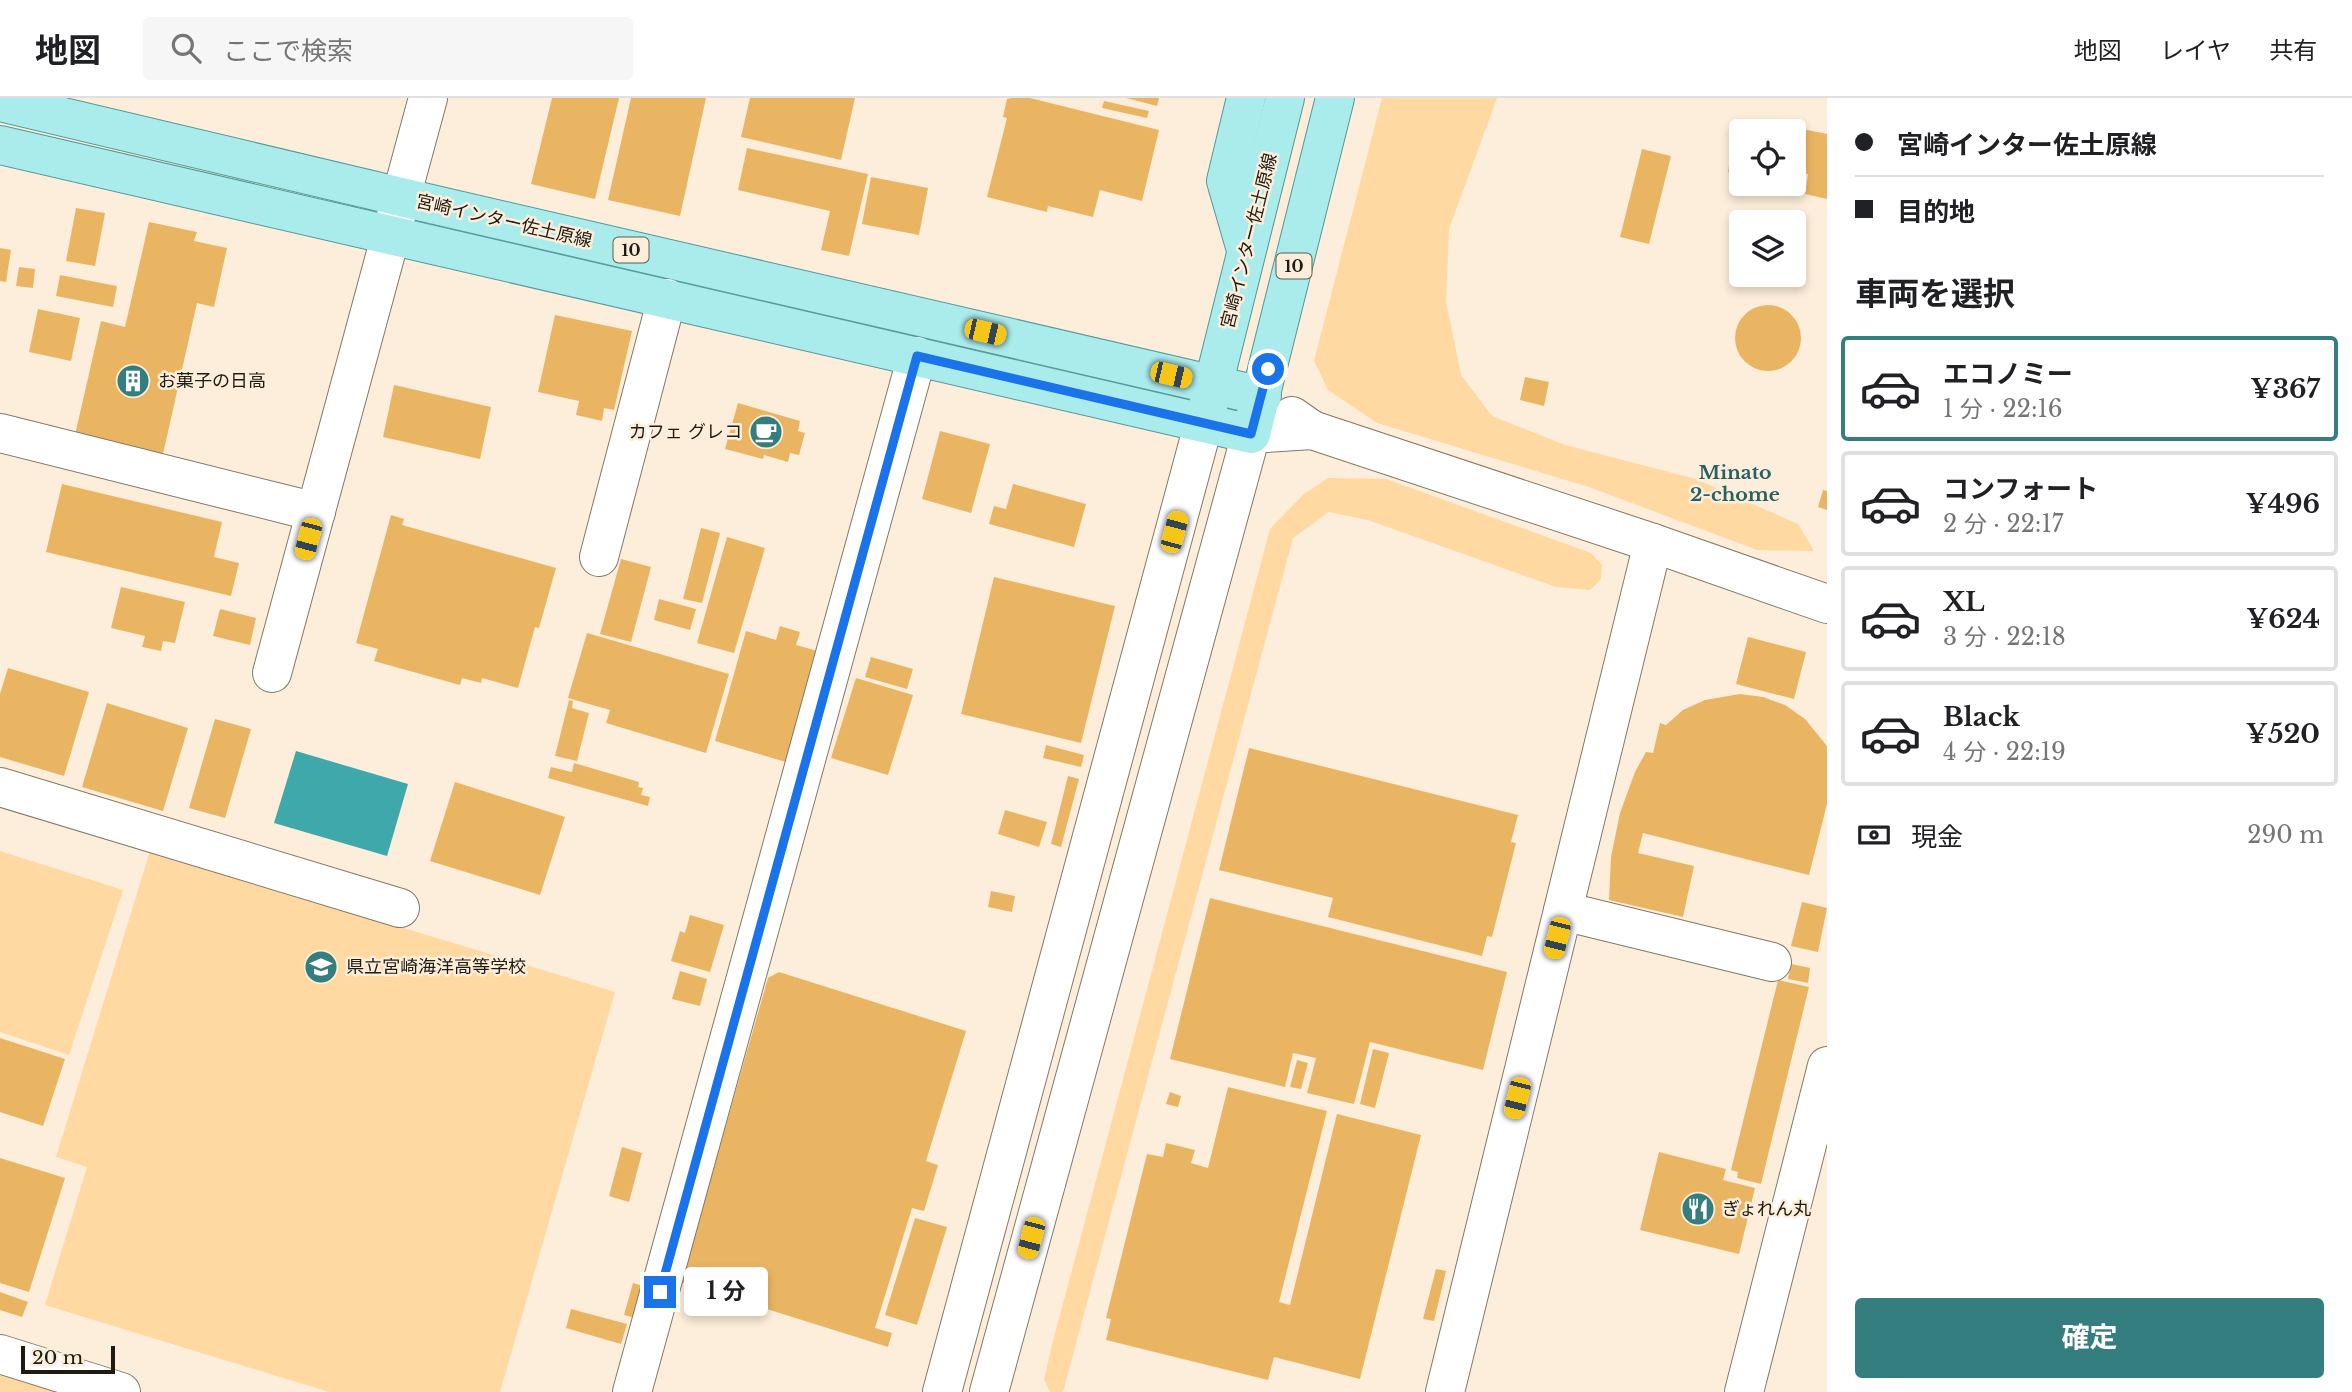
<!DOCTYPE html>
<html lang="ja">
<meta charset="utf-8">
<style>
:root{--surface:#fff;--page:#f6f6f6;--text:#202124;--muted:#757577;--line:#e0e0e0;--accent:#357e7f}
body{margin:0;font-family:"Libre Baskerville","Noto Sans JP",serif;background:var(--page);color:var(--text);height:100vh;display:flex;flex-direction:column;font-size:26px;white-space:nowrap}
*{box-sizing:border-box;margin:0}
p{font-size:23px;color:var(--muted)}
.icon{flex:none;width:38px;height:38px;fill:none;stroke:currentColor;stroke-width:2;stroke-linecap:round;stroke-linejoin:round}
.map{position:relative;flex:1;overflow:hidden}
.panel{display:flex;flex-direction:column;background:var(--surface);width:525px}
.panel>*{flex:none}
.banner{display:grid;align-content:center;height:154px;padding:0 28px;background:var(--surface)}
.tools{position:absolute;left:1729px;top:21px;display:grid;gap:14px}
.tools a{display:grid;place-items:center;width:77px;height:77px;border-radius:7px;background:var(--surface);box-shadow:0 4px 10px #0003;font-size:35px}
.scale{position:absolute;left:21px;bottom:18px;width:94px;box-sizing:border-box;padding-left:7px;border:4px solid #1f1a12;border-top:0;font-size:19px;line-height:24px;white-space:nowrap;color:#1f1a12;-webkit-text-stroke:5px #fceeda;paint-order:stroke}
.end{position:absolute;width:32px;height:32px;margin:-16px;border:9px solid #1a73e8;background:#fff;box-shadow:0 0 0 4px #fff}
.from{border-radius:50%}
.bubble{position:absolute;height:49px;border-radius:7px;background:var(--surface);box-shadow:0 4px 10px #0003;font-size:23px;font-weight:700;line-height:49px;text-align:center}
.car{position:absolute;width:21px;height:42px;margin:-21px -10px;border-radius:9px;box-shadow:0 0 5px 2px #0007;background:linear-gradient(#f5c518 24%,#345 0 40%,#f5c518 0 76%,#345 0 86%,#f5c518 0)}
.banner b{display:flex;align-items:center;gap:24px;height:66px;font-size:26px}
.banner b+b{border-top:2px solid var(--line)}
.banner i{width:18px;height:18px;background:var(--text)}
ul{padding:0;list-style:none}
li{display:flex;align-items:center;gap:21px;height:105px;margin:0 14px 10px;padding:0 14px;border:4px solid var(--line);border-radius:7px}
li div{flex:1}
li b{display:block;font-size:26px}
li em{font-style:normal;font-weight:700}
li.active{border-color:var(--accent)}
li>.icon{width:63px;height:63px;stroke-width:1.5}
h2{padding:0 28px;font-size:32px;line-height:84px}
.pay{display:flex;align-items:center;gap:18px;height:77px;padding:0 28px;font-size:26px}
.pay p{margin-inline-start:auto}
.action{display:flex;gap:14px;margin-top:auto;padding:14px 28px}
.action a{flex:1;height:80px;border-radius:7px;background:var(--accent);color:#fff;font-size:28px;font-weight:700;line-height:80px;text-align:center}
header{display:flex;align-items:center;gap:42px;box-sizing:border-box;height:98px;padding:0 35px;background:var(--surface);border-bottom:2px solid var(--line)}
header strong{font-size:33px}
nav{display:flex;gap:38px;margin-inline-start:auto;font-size:24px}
.search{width:490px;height:63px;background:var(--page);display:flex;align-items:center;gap:18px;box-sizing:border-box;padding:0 24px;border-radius:7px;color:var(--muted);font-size:26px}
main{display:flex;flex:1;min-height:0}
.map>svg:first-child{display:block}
</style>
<header>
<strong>地図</strong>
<div class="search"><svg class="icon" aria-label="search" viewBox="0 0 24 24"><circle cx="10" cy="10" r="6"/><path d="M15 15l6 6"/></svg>ここで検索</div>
<nav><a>地図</a><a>レイヤ</a><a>共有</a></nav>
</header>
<main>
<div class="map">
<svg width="1827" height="1294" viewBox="0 0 1827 1294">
<rect width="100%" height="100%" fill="#fceeda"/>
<g fill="#ffd9a1">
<path d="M1382,0h115l-48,131 -3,72 15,74 31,41 73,29 131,34 102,45 16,27 -57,-1 -168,-63 -212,-64 -49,-33 -14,-29z"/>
<path d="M1328,380l58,1 205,74 11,12 -1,14 -11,11 -34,-3 -188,-67 -39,-8 -36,26 -230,854h-13l-6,-12 9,-39 217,-812 34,-35z"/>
<path d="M0,753l123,39 -54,165 -69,-23z"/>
<path d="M150,753l465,141 -115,400h-171l-284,-87 42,-138 -31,-10z"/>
<path d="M0,1276l58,18h-58z"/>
</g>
<path fill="#3fa8aa" d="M296,653l112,33 -21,72 -113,-33z"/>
<g fill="#eab562">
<path d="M552,0h67l-24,101 -64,-15z"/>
<path d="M631,0h75l-26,118 -72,-16z"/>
<path d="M750,0h105l-14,62 -100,-23z"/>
<path d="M1012,0h18l129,32 -17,71 -42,-11 -7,27 -45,-11 -1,6 -60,-15 20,-79 -4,-1 4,-18z"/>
<path d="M1126,0h33l-2,8z"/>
<path d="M1104,3l45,10 -2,7 -45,-10z"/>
<path d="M1797,23v7l30,6v65l-22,-5 3,-20 -14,-2v-41h-3z"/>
<path d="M1735,28l6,8v41l-13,-3z"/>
<path d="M747,50l121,26 -19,82 -28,-6 9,-39 -92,-21z"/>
<path d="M1642,51l29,7 -22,88 -29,-7z"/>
<path d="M871,79l57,11 -9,47 -57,-11z"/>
<path d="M76,110l29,5 -10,53 -29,-5z"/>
<path d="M149,124l48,10 -3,9 33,7 -13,59 -17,-4 -34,151 -88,-19 26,-114 24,6z"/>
<path d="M0,150l11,2 -5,32 -6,-1z"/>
<path d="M19,169l16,2 -2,19 -17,-2z"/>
<path d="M60,177l57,11 -4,21 -57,-11z"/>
<circle cx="1768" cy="240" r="33"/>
<path d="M38,211l42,9 -9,43 -42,-9z"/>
<path d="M555,217l77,16 -18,79 -10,-2 -2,13 -26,-6 3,-14 -41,-9z"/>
<path d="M1525,279l24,5 -5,24 -24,-6z"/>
<path d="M394,287l97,22 -11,52 -97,-22z"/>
<path d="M738,305l62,18 -2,10 7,2 -6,22 -9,-2 -2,9 -24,-7 -1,4 -38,-10z"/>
<path d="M940,333l50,13 -19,69 -49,-14z"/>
<path d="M62,386l160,38 -8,35 25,6 -8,33 -185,-44z"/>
<path d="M1013,386l73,20 -12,43 -85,-23 5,-18 12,3z"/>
<path d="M1823,392l4,1v19l-9,-3z"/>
<path d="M391,417l13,4 -2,6 154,43 -17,60 -4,-1 -17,61 -36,-10 -1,5 -19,-5 -2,7 -86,-24 4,-12 -22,-6z"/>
<path d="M701,430l19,5 -18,70 -19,-4z"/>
<path d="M727,439l38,11 -31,105 -37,-10z"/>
<path d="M621,461l30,8 -20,75 -31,-8z"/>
<path d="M994,479l121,29 -34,137 -120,-29z"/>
<path d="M121,489l64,15 -10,41 -12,-2 -2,10 -19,-4 3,-11 -34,-8z"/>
<path d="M659,501l37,10 -6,21 -36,-10z"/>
<path d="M220,511l36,9 -6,27 -37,-9z"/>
<path d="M780,528l20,6 -4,13 25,7 -35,110 -71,-21 31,-110 30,9z"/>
<path d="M587,535l142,41 -23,79 -100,-30 4,-13 -42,-12z"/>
<path d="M1748,539l58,15 -12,47 -58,-15z"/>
<path d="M871,559l42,12 -6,20 -42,-12z"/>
<path d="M8,570l81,24 -25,84 -64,-19v-63z"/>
<path d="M856,580l57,17 -25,80 -57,-17z"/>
<path d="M1740,596l23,3 22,8 20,14 22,27v58l-18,71 -166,-42 -5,20 56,13 -11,51 -74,-17 2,-43 9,-44 15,-41 11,-20 7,1 7,-30 6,2 17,-15 22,-10z"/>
<path d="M569,602l4,1 -1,7 17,5 -12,48 -22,-5z"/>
<path d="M107,605l81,25 -25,83 -81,-24z"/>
<path d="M215,621l36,10 -26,89 -36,-10z"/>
<path d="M1046,647l38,10 -3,12 -38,-9z"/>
<path d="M1249,650l269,67 -7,27 5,1 -24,94 -5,-1 -5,20 -154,-39 5,-19 -114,-28z"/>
<path d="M574,665l65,19 -1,5 5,1 -2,7 9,2 -2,9 -100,-28 3,-11 21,5z"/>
<path d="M1068,678l11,3 -18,68 -10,-3z"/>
<path d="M455,684l110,35 -25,78 -110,-34z"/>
<path d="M1005,712l42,12 -8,25 -41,-13z"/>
<path d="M991,793l24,5 -3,16 -24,-5z"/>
<path d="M1210,800l297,74 -24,98 -113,-28 -16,62 -47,-11 9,-35 -23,-5 -8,34 -115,-28z"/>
<path d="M1802,804l25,6 -9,44 -27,-6z"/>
<path d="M690,817l34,10 -14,47 -39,-11 9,-30 5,2z"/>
<path d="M1791,866l19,4 -2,15 -20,-4z"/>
<path d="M680,873l27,8 -7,27 -28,-7z"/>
<path d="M779,874l187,59 -40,130 12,4 -14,46 -12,-3 -37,120 17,5 -4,14 -207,-65 87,-304z"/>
<path d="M1778,882l31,7 -48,197 -24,-6 1,-6 -7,-2z"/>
<path d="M0,940l65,21 -22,67 -43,-14z"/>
<path d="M1373,951l16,4 -14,55 -15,-4z"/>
<path d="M1297,962l11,3 -7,26 -11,-2z"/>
<path d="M1228,989l99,24 -48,191 11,3 47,-191 84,21 -61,244 -86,-22 -6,23 -162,-40 5,-21 -5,-1 41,-164 16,3 3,-14 29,7 -4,13 17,5z"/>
<path d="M1170,994l11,4 -3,11 -12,-3z"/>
<path d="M622,1049l20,6 -13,49 -20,-6z"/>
<path d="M1659,1054l67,17 -3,11 32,8 -16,66 -99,-24z"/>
<path d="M0,1060l65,20 -36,114 -29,-9z"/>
<path d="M915,1120l32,9 -30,98 -32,-10z"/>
<path d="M1436,1171l10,2 -12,50 -11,-2z"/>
<path d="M633,1185l14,4 -8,32 -15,-4z"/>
<path d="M0,1194l28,10 -6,15 -22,-7z"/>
<path d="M571,1211l56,15 -6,20 -55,-16z"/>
</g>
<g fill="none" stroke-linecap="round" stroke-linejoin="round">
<defs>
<g id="minor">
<path d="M1292,318l20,14 341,113 174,61"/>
<path d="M0,335l316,79"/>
<path d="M599,459l68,-259"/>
<path d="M272,575l156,-575"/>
<path d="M0,689l400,121"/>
<path d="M1563,813l209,51"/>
<path d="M0,1256l121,38"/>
<path d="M632,1294l285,-1036"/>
<path d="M942,1294l262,-970"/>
<path d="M989,1294l262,-958 61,-4"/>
<path d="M1445,1294l208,-849"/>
<path d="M1744,1294l83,-326"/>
</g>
<g id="major">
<path d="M0,4l401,95 861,199"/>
<path d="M0,47l1251,289 84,-336"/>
<path d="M1246,152l-20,-69 20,-83"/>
<path d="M1207,312l78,-312"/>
</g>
</defs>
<use href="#minor" stroke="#857966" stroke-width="40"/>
<use href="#major" stroke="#549998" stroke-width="40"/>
<use href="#minor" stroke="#fff" stroke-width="38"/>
<use href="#major" stroke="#aaebec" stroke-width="38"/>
</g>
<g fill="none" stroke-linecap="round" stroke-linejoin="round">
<path stroke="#1a73e8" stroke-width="9" d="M660,1194l257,-936 334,78 17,-65"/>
</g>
<defs>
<symbol id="building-disc" viewBox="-11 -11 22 22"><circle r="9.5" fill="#357e7f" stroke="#fceeda"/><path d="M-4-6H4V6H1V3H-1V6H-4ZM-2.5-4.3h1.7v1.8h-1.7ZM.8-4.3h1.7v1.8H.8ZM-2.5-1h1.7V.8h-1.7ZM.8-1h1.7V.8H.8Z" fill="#fff"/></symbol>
<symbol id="cafe-disc" viewBox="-11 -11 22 22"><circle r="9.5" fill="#357e7f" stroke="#fceeda"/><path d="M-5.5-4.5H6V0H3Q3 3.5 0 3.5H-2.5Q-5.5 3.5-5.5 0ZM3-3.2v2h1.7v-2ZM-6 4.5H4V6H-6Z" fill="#fff"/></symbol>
<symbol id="school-disc" viewBox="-11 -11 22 22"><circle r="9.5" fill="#357e7f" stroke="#fceeda"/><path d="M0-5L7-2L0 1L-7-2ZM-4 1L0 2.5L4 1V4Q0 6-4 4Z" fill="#fff"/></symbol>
<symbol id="restaurant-disc" viewBox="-11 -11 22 22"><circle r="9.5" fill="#357e7f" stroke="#fceeda"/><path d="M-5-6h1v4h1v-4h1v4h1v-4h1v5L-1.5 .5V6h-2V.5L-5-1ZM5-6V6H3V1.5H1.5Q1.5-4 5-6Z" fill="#fff"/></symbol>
</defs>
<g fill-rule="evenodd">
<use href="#building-disc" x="114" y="264" width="38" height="38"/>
<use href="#cafe-disc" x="747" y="315" width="38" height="38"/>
<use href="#school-disc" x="302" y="850" width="38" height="38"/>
<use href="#restaurant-disc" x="1679" y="1092" width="38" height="38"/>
</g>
<g text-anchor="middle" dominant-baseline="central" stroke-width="5" stroke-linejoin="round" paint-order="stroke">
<g fill="#fceeda" stroke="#615a4e" stroke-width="2">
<rect x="613.5" y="139.5" width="35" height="25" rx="5"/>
<rect x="1276.5" y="155.5" width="35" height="25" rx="5"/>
</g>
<g font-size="16" font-weight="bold" fill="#1f1a12">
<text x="631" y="152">10</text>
<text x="1294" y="168">10</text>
</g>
<g font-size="18" fill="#1f1a12" stroke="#fceeda">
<text transform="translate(504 123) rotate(13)">宮崎インター佐土原線</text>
<text transform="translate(1249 143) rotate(-76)">宮崎インター佐土原線</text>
</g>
<g font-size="18" fill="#1f1a12" stroke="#fceeda" text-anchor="start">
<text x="158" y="283">お菓子の日高</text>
<text x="742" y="334" text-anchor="end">カフェ グレコ</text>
<text x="346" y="869">県立宮崎海洋高等学校</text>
<text x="1722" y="1111">ぎょれん丸</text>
</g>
<g font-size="19" font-weight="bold" fill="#276163" stroke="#fceeda">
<text x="1735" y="374">Minato<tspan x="1735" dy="22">2-chome</tspan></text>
</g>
</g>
</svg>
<div class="tools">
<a><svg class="icon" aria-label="locate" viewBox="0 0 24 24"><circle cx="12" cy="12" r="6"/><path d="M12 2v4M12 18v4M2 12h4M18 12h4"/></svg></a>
<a><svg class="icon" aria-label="layers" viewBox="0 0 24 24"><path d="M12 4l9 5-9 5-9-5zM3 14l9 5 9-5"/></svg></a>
</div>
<div class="scale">20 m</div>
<i class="end from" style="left:1268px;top:271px"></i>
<i class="end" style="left:660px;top:1194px"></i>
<div class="bubble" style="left:684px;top:1169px;width:84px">1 分</div>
<i class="car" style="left:985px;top:234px;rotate:103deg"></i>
<i class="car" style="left:1171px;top:277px;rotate:103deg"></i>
<i class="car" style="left:1174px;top:434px;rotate:15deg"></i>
<i class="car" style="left:308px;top:441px;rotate:195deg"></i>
<i class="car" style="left:1557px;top:840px;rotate:194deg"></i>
<i class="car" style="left:1517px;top:1000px;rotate:194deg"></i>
<i class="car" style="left:1031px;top:1140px;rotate:195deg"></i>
</div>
<section class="panel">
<div class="banner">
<b><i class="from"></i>宮崎インター佐土原線</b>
<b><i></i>目的地</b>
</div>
<h2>車両を選択</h2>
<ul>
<li class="active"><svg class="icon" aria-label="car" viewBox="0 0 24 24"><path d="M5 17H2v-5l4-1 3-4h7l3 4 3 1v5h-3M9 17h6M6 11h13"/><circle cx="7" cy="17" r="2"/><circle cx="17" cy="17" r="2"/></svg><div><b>エコノミー</b><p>1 分 · 22:16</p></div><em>¥367</em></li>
<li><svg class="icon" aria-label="car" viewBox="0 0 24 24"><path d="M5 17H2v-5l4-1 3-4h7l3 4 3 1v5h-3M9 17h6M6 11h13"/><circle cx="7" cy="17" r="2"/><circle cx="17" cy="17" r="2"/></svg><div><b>コンフォート</b><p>2 分 · 22:17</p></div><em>¥496</em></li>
<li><svg class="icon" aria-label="car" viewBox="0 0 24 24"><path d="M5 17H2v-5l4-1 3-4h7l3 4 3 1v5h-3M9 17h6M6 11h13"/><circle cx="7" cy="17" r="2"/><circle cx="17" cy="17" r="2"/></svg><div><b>XL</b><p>3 分 · 22:18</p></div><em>¥624</em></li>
<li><svg class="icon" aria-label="car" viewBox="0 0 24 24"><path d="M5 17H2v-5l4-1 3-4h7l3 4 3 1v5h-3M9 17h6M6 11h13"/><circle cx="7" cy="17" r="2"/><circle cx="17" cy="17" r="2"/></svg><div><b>Black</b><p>4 分 · 22:19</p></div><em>¥520</em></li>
</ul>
<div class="pay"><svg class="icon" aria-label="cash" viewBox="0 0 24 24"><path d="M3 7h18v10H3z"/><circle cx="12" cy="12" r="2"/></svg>現金<p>290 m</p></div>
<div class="action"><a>確定</a></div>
</section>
</main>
